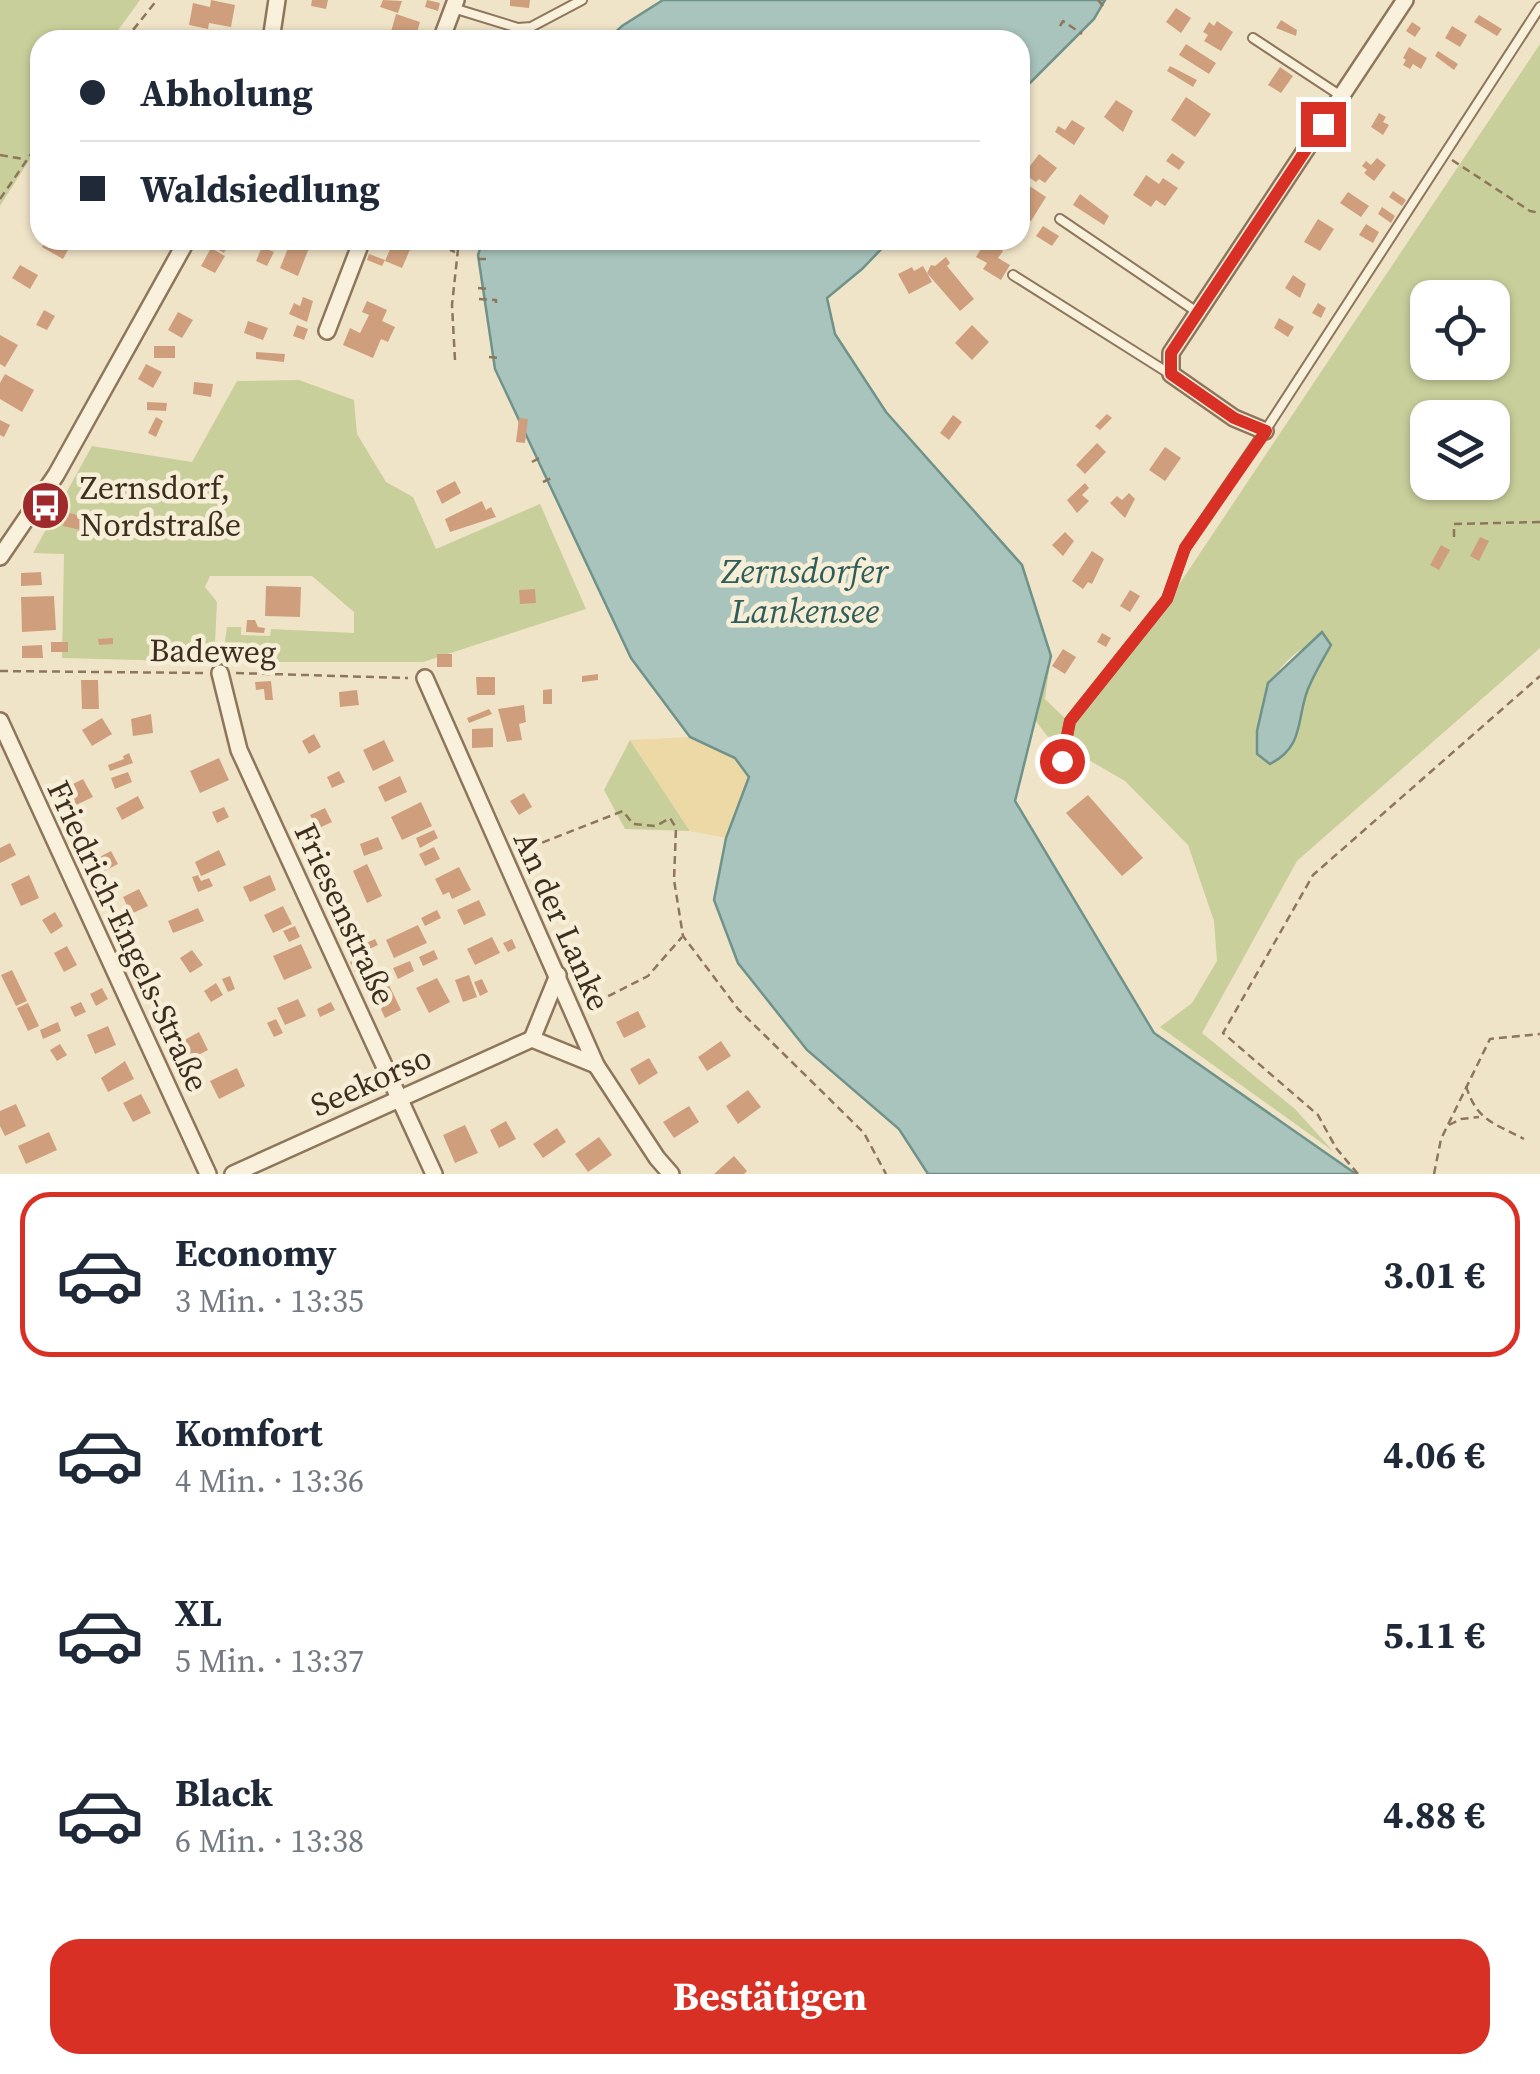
<!DOCTYPE html>
<html lang="de">
<meta charset="utf-8">
<style>
:root{--surface:#fff;--page:#f6f6f7;--text:#1f2937;--muted:#747a83;--line:#e0e1e3;--accent:#d93025}
body{margin:0;font-family:"Source Serif 4",serif;background:var(--page);color:var(--text);height:100vh;display:flex;flex-direction:column;font-size:38px;white-space:nowrap}
*{box-sizing:border-box;margin:0}
p{font-size:32px;color:var(--muted)}
.icon{flex:none;width:55px;height:55px;fill:none;stroke:currentColor;stroke-width:2;stroke-linecap:round;stroke-linejoin:round}
.map{position:relative;height:1174px;overflow:hidden}
.side{display:flex;flex-direction:column;background:var(--surface);flex:1}
.side>*{flex:none}
.banner{position:absolute;left:30px;top:30px;width:1000px;height:220px;border-radius:30px;box-shadow:0 2px 8px #0004;display:grid;align-content:center;height:220px;padding:0 50px;background:var(--surface)}
.fabs{position:absolute;left:1410px;top:280px;display:grid;gap:20px}
.fabs a{display:grid;place-items:center;width:100px;height:100px;border-radius:20px;background:var(--surface);box-shadow:0 2px 8px #0004;font-size:50px}
.end{position:absolute;width:45px;height:45px;margin:-22px;border:12px solid #d93025;background:#fff;box-shadow:0 0 0 5px #fff}
.from{border-radius:50%}
.banner b{display:flex;align-items:center;gap:35px;height:95px;font-size:38px}
.banner b+b{border-top:2px solid var(--line)}
.banner i{width:25px;height:25px;background:var(--text)}
ul{padding:18px 0 0;list-style:none}
li{display:flex;align-items:center;gap:30px;height:165px;margin:0 20px 15px;padding:0 30px;border:5px solid transparent;border-radius:30px}
li div{flex:1}
li b{display:block;font-size:38px}
li em{font-style:normal;font-weight:700}
li.on{border-color:var(--accent)}
li>.icon{width:90px;height:90px;stroke-width:1.5}
.primary-button{display:flex;gap:20px;margin-top:auto;padding:20px 50px}
.primary-button a{flex:1;height:115px;border-radius:30px;background:var(--accent);color:#fff;font-size:40px;font-weight:700;line-height:115px;text-align:center}
.map>svg:first-child{display:block}
</style>
<div class="map">
<svg width="1540" height="1174" viewBox="0 0 1540 1174">
<rect width="100%" height="100%" fill="#f0e4c8"/>
<g fill="#c9cf9b" fill-rule="evenodd">
<path d="M0,0h140l-29,40h-71v103l-40,63z"/>
<path d="M1540,44v604l-243,213 -95,172 93,76 38,42 -173,-124 32,-24 25,-42 -3,-40 -26,-76 -63,-64 -78,-45 -11,-15 15,-65 -6,43 28,27 95,-125zM1428,298h64v64h-64zM1428,418h64v64h-64zM1331,645c-8,14 -17,29 -23,44 -12,30 -3,57 -39,74l-12,-9c0,-39 8,-79 42,-103 7,-5 22,-5 32,-6z"/>
<path d="M299,380l55,20 3,34 29,48 27,15 23,52 104,-45 46,105 -163,53h-201l5,-35h14v8l29,1 1,-7 83,4v-21l-42,-36h-102l-5,11 12,15 -3,60 -152,-4 2,-104 -31,-1 59,-107 100,16 45,-81z"/>
<path d="M630,740l60,91 -65,-2 -21,-39z"/>
</g>
<path fill="#ecd9a5" d="M690,737l45,22 14,18 -23,61 -36,-7 -60,-91z"/>
<g fill="#a9c4bc" stroke="#6f938a" stroke-width="2.5">
<path d="M663,0h442l-11,19 -74,74v-53h-413l15,-14z"/>
<path d="M483,240h407l-28,29 -35,29 8,36 51,78 136,153 29,91 -36,145 139,232 202,141h-428l-29,-45 -92,-79 -69,-87 -24,-63 12,-62 23,-61 -14,-19 -45,-21 -59,-79 -136,-289 -17,-114z"/>
<path d="M1322,632l9,13c-8,14 -17,29 -23,44 -12,30 -3,57 -38,75l-13,-10v-23l11,-48z"/>
</g>
<g fill="#cf9f7d">
<path d="M211,0l24,5 -4,22 -22,-4 -1,6 -19,-4 4,-22 17,4z"/>
<path d="M312,0h16l-2,9 -15,-3z"/>
<path d="M383,0l19,1 -4,12 -18,-6z"/>
<path d="M427,0l13,3 -2,8 -13,-4z"/>
<path d="M510,0h20l-1,8 -19,-2z"/>
<path d="M1176,8l15,10 -10,15 -15,-11z"/>
<path d="M396,14l24,8 -5,17 -24,-7z"/>
<path d="M1479,15l23,14 -5,7 -23,-14z"/>
<path d="M1281,20l16,10 -1,6 -20,-8z"/>
<path d="M1217,21l16,11 -12,19 -17,-10 4,-6 -5,-3 6,-10 5,4z"/>
<path d="M1412,22l9,6 -6,9 -9,-6z"/>
<path d="M1452,26l15,9 -7,12 -15,-9z"/>
<path d="M1186,44l30,19 -7,11 -30,-19z"/>
<path d="M1409,47l18,11 -6,11 -8,-5 -3,5 -7,-4 3,-5 -3,-2z"/>
<path d="M1438,51l20,13 -4,6 -19,-14z"/>
<path d="M1170,66l27,14 -4,7 -26,-16z"/>
<path d="M1280,67l13,9 -12,17 -13,-8z"/>
<path d="M1186,97l25,17 -16,23 -24,-17z"/>
<path d="M1116,100l17,11 -10,21 -19,-15z"/>
<path d="M1379,113l7,4 -3,5 6,3 -6,10 -12,-8z"/>
<path d="M1072,120l13,8 -11,17 -19,-13 3,-6 7,4z"/>
<path d="M1172,153l13,9 -6,8 -13,-9z"/>
<path d="M1039,154l18,14 -12,15 -6,-4 -3,3 -12,-8z"/>
<path d="M1377,158l9,7 -12,16 -10,-8 3,-3 -5,-4 4,-5 5,4z"/>
<path d="M1146,175l13,9 4,-6 15,10 -13,18 -9,-6 -5,7 -18,-12z"/>
<path d="M1025,183l21,14 -15,24 -11,-7v-24z"/>
<path d="M1393,191l13,9 -4,6 -13,-9z"/>
<path d="M1348,192l21,14 -8,11 -21,-14z"/>
<path d="M1080,194l29,22 -5,9 -31,-20z"/>
<path d="M1382,207l13,9 -4,7 -13,-9z"/>
<path d="M1318,219l16,10 -14,22 -16,-9z"/>
<path d="M1366,224l13,8 -6,11 -14,-8z"/>
<path d="M1043,226l16,10 -7,10 -16,-10z"/>
<path d="M46,240h14l10,6 -7,13 -21,-12z"/>
<path d="M216,240l12,6 -4,7 -12,-7z"/>
<path d="M394,240l18,5 -10,23 -17,-7z"/>
<path d="M291,241l18,7 -11,28 -18,-8z"/>
<path d="M986,241l17,10 -5,7 12,7 -9,15 -18,-11 4,-6 -11,-6z"/>
<path d="M262,247l12,5 -7,14 -11,-5z"/>
<path d="M211,248l14,8 -10,17 -14,-7z"/>
<path d="M369,254l16,6 -3,6 -15,-6z"/>
<path d="M946,257l4,6 -3,3 27,33 -14,12 -33,-38 4,-8 4,1z"/>
<path d="M20,265l18,10 -8,14 -18,-11z"/>
<path d="M923,266l9,16 -23,12 -11,-20 14,-7 2,4z"/>
<path d="M1293,275l13,9 -6,14 -15,-10z"/>
<path d="M303,297l10,4 -6,21 -18,-8 5,-11 6,3z"/>
<path d="M367,301l20,9 -5,11 13,6 -7,15 -7,-3 -8,19 -30,-13 7,-17 10,5 9,-18 -7,-3z"/>
<path d="M1318,303l8,5 -5,10 -9,-5z"/>
<path d="M44,310l11,6 -8,14 -11,-5z"/>
<path d="M178,312l15,8 -11,18 -14,-8z"/>
<path d="M1279,318l15,9 -6,10 -14,-9z"/>
<path d="M248,321l20,7 -5,12 -19,-7z"/>
<path d="M297,325l11,4 -4,11 -11,-4z"/>
<path d="M972,325l17,17 -17,18 -17,-17z"/>
<path d="M0,335l18,10 -13,22 -5,-3z"/>
<rect x="154" y="346" width="21" height="12"/>
<path d="M256,352l29,2 -1,8 -28,-3z"/>
<path d="M146,364l16,8 -9,16 -15,-9z"/>
<path d="M5,374l29,16 -12,22 -22,-13v-16z"/>
<path d="M194,382l19,2 -2,13 -18,-3z"/>
<path d="M147,402l20,1 -1,8 -19,-1z"/>
<path d="M1107,414l5,4 -12,12 -5,-4z"/>
<path d="M953,415l9,7 -13,18 -9,-7z"/>
<path d="M156,417l7,4 -7,16 -8,-4z"/>
<path d="M519,418l9,1 -3,24 -9,-1z"/>
<path d="M0,420l10,5 -6,12 -4,-2z"/>
<path d="M1097,443l9,9 -21,22 -9,-9z"/>
<path d="M1165,447l16,11 -16,23 -16,-11z"/>
<path d="M455,481l6,12 -19,11 -6,-13z"/>
<path d="M1085,483l4,5 -7,7 7,6 -12,12 -10,-13z"/>
<path d="M1129,493l6,6 -10,19 -15,-15 7,-7 5,4z"/>
<path d="M482,501l4,9 5,-3 5,10 -46,15 -5,-13z"/>
<path d="M66,512l18,5 -3,13 -18,-4z"/>
<path d="M96,516l19,9 -4,10 -19,-9z"/>
<path d="M1065,532l9,9 -11,15 -11,-11z"/>
<path d="M1480,537l9,4 -10,20 -9,-5z"/>
<path d="M1441,545l9,5 -11,20 -9,-5z"/>
<path d="M1092,551l12,8 -12,25 -4,-2 -5,7 -11,-8z"/>
<path d="M41,572l1,13 -21,1v-13z"/>
<path d="M266,586l35,1 -1,30 -35,-1z"/>
<path d="M535,589l1,14 -16,1 -1,-14z"/>
<path d="M1130,590l10,6 -10,16 -10,-6z"/>
<path d="M54,596l2,34 -34,2 -1,-35z"/>
<path d="M247,620h8l3,7 7,1 -1,5 -18,-1z"/>
<path d="M1102,633l9,5 -5,9 -9,-5z"/>
<path d="M113,638v6l-14,1 -1,-6z"/>
<rect x="51" y="642" width="17" height="10"/>
<path d="M42,645l1,13h-21v-12z"/>
<path d="M1063,649l13,8 -11,17 -13,-8z"/>
<rect x="437" y="654" width="15" height="13"/>
<path d="M598,674v6l-16,2v-6z"/>
<path d="M476,677h19v18h-18z"/>
<path d="M81,680h17l1,29h-17z"/>
<path d="M271,681l2,19h-8l-1,-11 -8,1 -1,-8z"/>
<path d="M552,689v15h-9v-14z"/>
<path d="M357,690l2,15 -19,2 -1,-15z"/>
<path d="M524,705l2,17 -7,2 3,16 -15,2 -9,-33z"/>
<path d="M489,709l3,5 -23,9 -2,-5z"/>
<path d="M151,714l2,19 -20,3 -2,-17z"/>
<path d="M102,718l10,16 -20,12 -10,-16z"/>
<path d="M493,728v19l-21,1v-19z"/>
<path d="M314,734l7,13 -12,7 -7,-13z"/>
<path d="M384,740l10,21 -21,10 -10,-21z"/>
<path d="M129,753l4,10 -23,8 -2,-6 16,-6 -1,-3z"/>
<path d="M219,758l10,22 -29,13 -10,-22z"/>
<path d="M339,771l6,11 -13,6 -5,-11z"/>
<path d="M128,772l4,10 -17,7 -4,-11z"/>
<path d="M400,776l7,16 -22,10 -7,-15z"/>
<path d="M83,779l10,18 -19,9 -9,-18z"/>
<path d="M524,793l8,14 -13,8 -9,-14z"/>
<path d="M1088,795l55,63 -21,18 -56,-63z"/>
<path d="M138,796l6,12 -22,12 -6,-12z"/>
<path d="M421,802l11,24 -30,14 -11,-23z"/>
<path d="M224,807l5,10 -12,6 -5,-11z"/>
<path d="M325,808l7,14 -15,7 -7,-14z"/>
<path d="M434,830l4,8 -18,10 -4,-10z"/>
<path d="M378,837l5,12 -19,7 -4,-12z"/>
<path d="M10,843l6,12 -16,8v-15z"/>
<path d="M434,847l6,12 -15,7 -6,-12z"/>
<path d="M219,850l7,15 -25,11 -6,-14z"/>
<path d="M111,851l7,13 -21,11 -7,-13z"/>
<path d="M367,864l15,32 -15,7 -14,-32z"/>
<path d="M459,867l12,23 -19,9 -3,-7 -6,3 -8,-16z"/>
<path d="M29,875l10,23 -18,8 -10,-22z"/>
<path d="M198,875l3,6 8,-3 4,8 -15,6 -6,-15z"/>
<path d="M270,875l6,15 -26,12 -7,-15z"/>
<path d="M139,889l9,17 -17,8 -8,-17z"/>
<path d="M479,900l7,15 -22,10 -7,-15z"/>
<path d="M283,906l9,18 -19,9 -9,-18z"/>
<path d="M198,908l6,13 -31,12 -5,-12z"/>
<path d="M437,910l4,8 -16,8 -4,-8z"/>
<path d="M55,912l8,14 -12,8 -9,-14z"/>
<path d="M418,925l9,18 -33,15 -8,-18z"/>
<path d="M295,926l5,11 -11,5 -6,-11z"/>
<path d="M492,937l8,16 -25,12 -8,-16z"/>
<path d="M375,939l3,6 -13,6 -3,-6z"/>
<path d="M512,939l4,9 -8,4 -5,-9z"/>
<path d="M301,944l11,24 -28,12 -11,-24z"/>
<path d="M67,946l10,19 -13,7 -10,-19z"/>
<path d="M192,950l11,15 -13,8 -10,-15z"/>
<path d="M434,950l4,9 -15,7 -4,-9z"/>
<path d="M361,957l5,9 -11,6 -5,-10z"/>
<path d="M410,961l4,10 -16,8 -5,-11z"/>
<path d="M12,970l15,31 -11,5 -15,-31z"/>
<path d="M387,973l4,7 -17,7 -3,-6z"/>
<path d="M469,975l8,22 -14,5 -8,-22z"/>
<path d="M230,976l5,13 -7,3 -6,-13z"/>
<path d="M437,978l13,24 -21,11 -13,-25z"/>
<path d="M482,979l6,13 -8,4 -6,-14z"/>
<path d="M216,983l7,12 -12,7 -7,-11z"/>
<path d="M389,985l12,25 -16,8 -12,-26z"/>
<path d="M102,988l6,11 -12,7 -6,-12z"/>
<path d="M298,999l8,17 -21,9 -8,-17z"/>
<path d="M81,1002l5,10 -11,5 -5,-10z"/>
<path d="M331,1002l4,8 -15,7 -3,-8z"/>
<path d="M28,1003l11,23 -11,5 -11,-23z"/>
<path d="M638,1011l8,16 -22,11 -8,-16z"/>
<path d="M276,1019l7,14 -9,4 -7,-14z"/>
<path d="M58,1022l3,9 -18,8 -3,-9z"/>
<path d="M108,1026l8,19 -21,9 -8,-19z"/>
<path d="M199,1032l9,18 -19,10 -10,-17z"/>
<path d="M721,1041l10,15 -24,15 -9,-14z"/>
<path d="M60,1044l7,11 -10,6 -7,-11z"/>
<path d="M649,1058l9,15 -19,12 -9,-16z"/>
<path d="M125,1061l9,18 -26,13 -7,-14z"/>
<path d="M237,1068l8,18 -26,13 -9,-18z"/>
<path d="M748,1090l13,17 -23,17 -12,-18z"/>
<path d="M141,1094l10,19 -18,9 -10,-19z"/>
<path d="M16,1104l10,22 -21,10 -5,-10v-15z"/>
<path d="M689,1106l10,16 -25,16 -11,-16z"/>
<path d="M506,1121l10,18 -17,9 -9,-18z"/>
<path d="M465,1125l13,28 -23,10 -12,-28z"/>
<path d="M557,1128l9,14 -23,16 -10,-14z"/>
<path d="M49,1132l8,18 -31,14 -8,-18z"/>
<path d="M599,1137l13,18 -24,17 -13,-18z"/>
<path d="M734,1156l13,15 -3,3h-30z"/>
</g>
<g fill="none" stroke-linecap="round" stroke-linejoin="round">
<defs>
<g id="lane">
<path d="M453,8l65,20 13,-1 51,-27"/>
<path d="M1253,38l88,58"/>
<path d="M1060,219l137,93"/>
<path d="M1013,275l157,99"/>
<path d="M1062,761l8,-40 97,-122 18,-51 80,-117 275,-424"/>
</g>
<g id="street">
<path d="M271,40l6,-40"/>
<path d="M441,40l15,-40"/>
<path d="M327,331l35,-91"/>
<path d="M1265,431l-31,-13 -63,-44v-21l234,-353"/>
<path d="M0,557l56,-82 131,-235"/>
<path d="M220,673l19,77 195,424"/>
<path d="M425,678l171,387 61,93 14,16"/>
<path d="M0,721l208,453"/>
<path d="M532,1039l26,-64"/>
<path d="M233,1174l299,-135 64,26"/>
</g>
</defs>
<use href="#lane" stroke="#8d765c" stroke-width="12"/>
<use href="#street" stroke="#8d765c" stroke-width="20"/>
<g stroke="#8d765c" stroke-width="2.5" stroke-dasharray="8 5" stroke-linecap="butt">
<path d="M1098,0l5,6"/>
<path d="M1060,26l3,-5 19,13"/>
<path d="M125,40l32,-40"/>
<path d="M0,155l23,4"/>
<path d="M1452,160l78,51 10,2"/>
<path d="M0,199l40,-58"/>
<path d="M426,240l29,12"/>
<path d="M478,248l8,1"/>
<path d="M478,259h13"/>
<path d="M478,288l11,1"/>
<path d="M479,299l17,1v3"/>
<path d="M489,357l10,1"/>
<path d="M455,360l-3,-55 7,-65"/>
<path d="M532,462l9,-5"/>
<path d="M543,482l11,-5"/>
<path d="M1454,537v-13l86,-2"/>
<path d="M0,671l203,2"/>
<path d="M236,673l172,5"/>
<path d="M518,852l105,-41 10,13 23,2 14,-8 6,10 -2,52 9,56 55,73 126,124 22,41"/>
<path d="M585,1008l63,-32 34,-39"/>
<path d="M1466,1086c11,35 28,37 58,53"/>
<path d="M1449,1125l12,-6 18,-2"/>
<path d="M1358,1174l-22,-26 -18,-33 -95,-82 90,-158 227,-199"/>
<path d="M1434,1174l7,-35 49,-100 50,-5"/>
</g>
<use href="#lane" stroke="#faf1dc" stroke-width="8"/>
<use href="#street" stroke="#faf1dc" stroke-width="15"/>
</g>
<g fill="none" stroke-linecap="round" stroke-linejoin="round">
<path stroke="#d93025" stroke-width="12" d="M1062,761l8,-40 97,-122 18,-51 81,-117 -32,-13 -63,-44v-21l152,-229"/>
</g>
<defs>
<symbol id="bus-disc" viewBox="-11 -11 22 22"><circle r="9.5" fill="#9e2a2b" stroke="#f7eed8"/><path d="M-5-6H5V4H4V6H2V4H-2V6H-4V4H-5ZM-3.5-4V0h7V-4ZM-3.5 1.2v1.5H-2V1.2ZM2 1.2v1.5H3.5V1.2Z" fill="#fff"/></symbol>
</defs>
<g fill-rule="evenodd">
<use href="#bus-disc" x="18" y="478" width="55" height="55"/>
</g>
<g text-anchor="middle" dominant-baseline="central" stroke-width="9" stroke-linejoin="round" paint-order="stroke">
<g font-size="32" fill="#3d2e20" stroke="#f7eed8" text-anchor="start">
<text x="80" y="488">Zernsdorf,<tspan x="80" dy="37">Nordstraße</tspan></text>
</g>
<g font-size="32" fill="#3d2e20" stroke="#f7eed8">
<text transform="translate(213 651) rotate(1)">Badeweg</text>
<text transform="translate(345 914) rotate(65)">Friesenstraße</text>
<text transform="translate(562 921) rotate(66)">An der Lanke</text>
<text transform="translate(128 936) rotate(65)">Friedrich-Engels-Straße</text>
<text transform="translate(371 1081) rotate(-24)">Seekorso</text>
</g>
<g font-size="35" font-style="italic" fill="#2f5d5a" stroke="#f7eed8">
<text x="805" y="571">Zernsdorfer<tspan x="805" dy="40">Lankensee</tspan></text>
</g>
</g>
</svg>
<div class="fabs">
<a><svg class="icon" aria-label="locate" viewBox="0 0 24 24"><circle cx="12" cy="12" r="6"/><path d="M12 2v4M12 18v4M2 12h4M18 12h4"/></svg></a>
<a><svg class="icon" aria-label="layers" viewBox="0 0 24 24"><path d="M12 4l9 5-9 5-9-5zM3 14l9 5 9-5"/></svg></a>
</div>
<i class="end from" style="left:1062px;top:761px"></i>
<i class="end" style="left:1323px;top:124px"></i>
<div class="banner">
<b><i class="from"></i>Abholung</b>
<b><i></i>Waldsiedlung</b>
</div>
</div>
<section class="side">
<ul>
<li class="on"><svg class="icon" aria-label="car" viewBox="0 0 24 24"><path d="M5 17H2v-5l4-1 3-4h7l3 4 3 1v5h-3M9 17h6M6 11h13"/><circle cx="7" cy="17" r="2"/><circle cx="17" cy="17" r="2"/></svg><div><b>Economy</b><p>3 Min. · 13:35</p></div><em>3.01 €</em></li>
<li><svg class="icon" aria-label="car" viewBox="0 0 24 24"><path d="M5 17H2v-5l4-1 3-4h7l3 4 3 1v5h-3M9 17h6M6 11h13"/><circle cx="7" cy="17" r="2"/><circle cx="17" cy="17" r="2"/></svg><div><b>Komfort</b><p>4 Min. · 13:36</p></div><em>4.06 €</em></li>
<li><svg class="icon" aria-label="car" viewBox="0 0 24 24"><path d="M5 17H2v-5l4-1 3-4h7l3 4 3 1v5h-3M9 17h6M6 11h13"/><circle cx="7" cy="17" r="2"/><circle cx="17" cy="17" r="2"/></svg><div><b>XL</b><p>5 Min. · 13:37</p></div><em>5.11 €</em></li>
<li><svg class="icon" aria-label="car" viewBox="0 0 24 24"><path d="M5 17H2v-5l4-1 3-4h7l3 4 3 1v5h-3M9 17h6M6 11h13"/><circle cx="7" cy="17" r="2"/><circle cx="17" cy="17" r="2"/></svg><div><b>Black</b><p>6 Min. · 13:38</p></div><em>4.88 €</em></li>
</ul>
<div class="primary-button"><a>Bestätigen</a></div>
</section>
